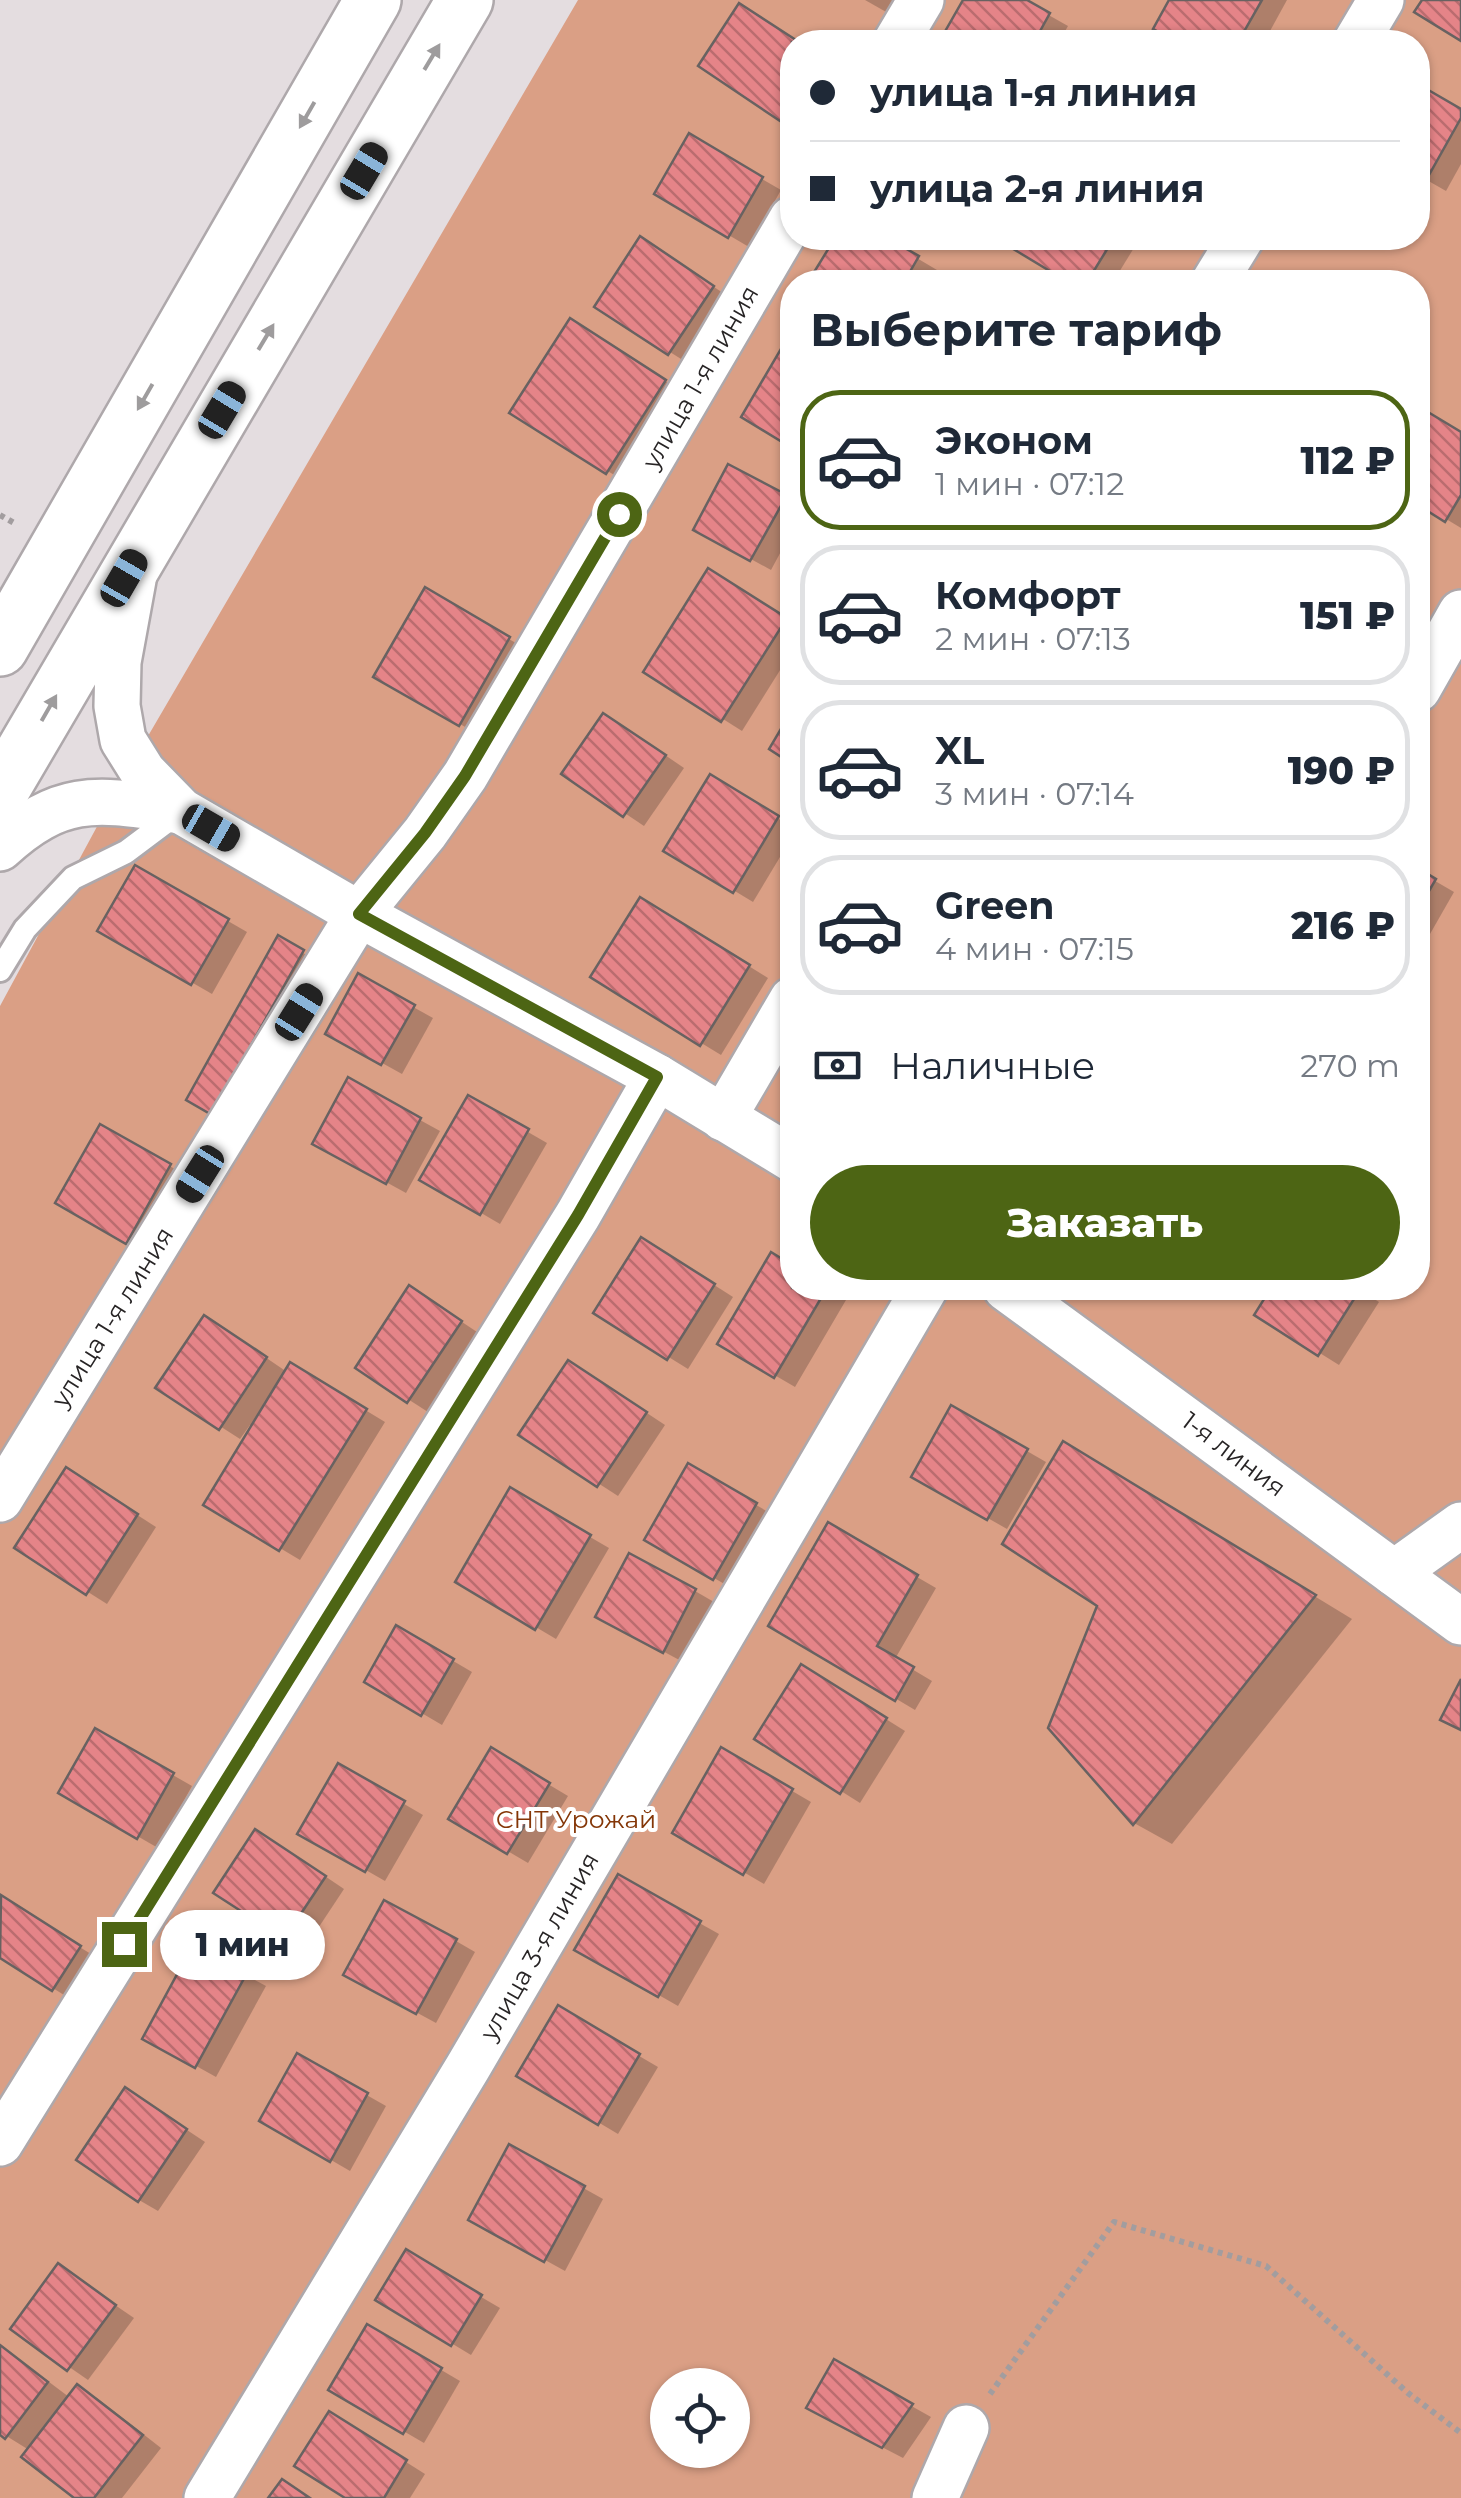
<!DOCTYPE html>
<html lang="ru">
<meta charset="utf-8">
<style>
:root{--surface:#fff;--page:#f6f6f7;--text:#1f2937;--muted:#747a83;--line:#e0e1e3;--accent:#4d6514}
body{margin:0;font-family:Montserrat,sans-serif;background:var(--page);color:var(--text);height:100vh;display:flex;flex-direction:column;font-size:38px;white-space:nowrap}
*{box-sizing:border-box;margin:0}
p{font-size:32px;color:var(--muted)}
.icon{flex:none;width:55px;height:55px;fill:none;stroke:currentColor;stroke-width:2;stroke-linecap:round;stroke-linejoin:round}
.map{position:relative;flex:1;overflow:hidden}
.sheet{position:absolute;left:780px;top:270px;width:650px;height:1030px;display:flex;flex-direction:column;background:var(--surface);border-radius:40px;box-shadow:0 2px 8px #0004}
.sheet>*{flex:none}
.top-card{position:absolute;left:780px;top:30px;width:650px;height:220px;border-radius:40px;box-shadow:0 2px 8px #0004;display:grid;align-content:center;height:220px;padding:0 30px;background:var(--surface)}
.buttons{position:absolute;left:650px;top:2368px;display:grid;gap:20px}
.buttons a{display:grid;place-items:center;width:100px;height:100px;border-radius:50%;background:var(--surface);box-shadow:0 2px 8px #0004;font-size:50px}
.end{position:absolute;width:45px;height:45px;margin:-22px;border:12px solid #4d6514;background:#fff;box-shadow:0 0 0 5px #fff}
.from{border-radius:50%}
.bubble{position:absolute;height:70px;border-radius:35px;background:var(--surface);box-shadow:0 2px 8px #0004;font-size:32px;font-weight:800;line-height:70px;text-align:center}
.car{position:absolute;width:30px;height:60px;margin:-30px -15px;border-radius:12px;box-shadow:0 0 8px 2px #0007;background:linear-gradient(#222 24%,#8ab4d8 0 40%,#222 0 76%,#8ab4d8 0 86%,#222 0)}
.top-card b{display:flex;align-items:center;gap:35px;height:95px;font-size:38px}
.top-card b+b{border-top:2px solid var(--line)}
.top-card i{width:25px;height:25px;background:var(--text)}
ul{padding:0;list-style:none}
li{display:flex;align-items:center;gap:30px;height:140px;margin:0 20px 15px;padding:0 10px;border:5px solid var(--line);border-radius:40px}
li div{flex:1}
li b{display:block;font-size:38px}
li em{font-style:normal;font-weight:800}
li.active{border-color:var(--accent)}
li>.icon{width:90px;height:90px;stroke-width:1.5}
h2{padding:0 30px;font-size:45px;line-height:120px}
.pay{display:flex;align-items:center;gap:25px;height:110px;padding:0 30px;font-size:38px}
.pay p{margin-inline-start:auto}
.cta{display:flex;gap:20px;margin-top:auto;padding:20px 30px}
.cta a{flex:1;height:115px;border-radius:60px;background:var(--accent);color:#fff;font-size:40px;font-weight:800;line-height:115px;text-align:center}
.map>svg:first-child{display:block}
</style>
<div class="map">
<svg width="1461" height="2498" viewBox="0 0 1461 2498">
<defs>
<pattern id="building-back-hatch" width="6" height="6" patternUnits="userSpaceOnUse" patternTransform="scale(2.5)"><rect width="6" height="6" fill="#e58488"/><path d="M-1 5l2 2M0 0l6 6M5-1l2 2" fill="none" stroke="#ba6c6f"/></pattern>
</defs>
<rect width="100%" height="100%" fill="#e4dde0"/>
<path fill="#da9f85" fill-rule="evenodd" d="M578,0h883v2498h-1461v-1492l120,-222zM792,42h626v196h-626zM792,282h626v1006h-626zM668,2385h64v65h-64z"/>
<g fill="#0003">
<path d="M865,0h40l-10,17z"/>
<path d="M966,0h56l46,26 -9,16h-117z"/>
<path d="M1172,0h115l-23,42h-82l-26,-14z"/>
<path d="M1418,87l43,24v53l-15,27 -28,-16z"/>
<path d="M690,137l91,53 -32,57 -92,-54z"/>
<path d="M838,238h45l54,32 -8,12h-118z"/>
<path d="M1018,238h122l-27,44h-40l-60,-36z"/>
<path d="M660,251l72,48 -43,65 -92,-58z"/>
<path d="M590,333l94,60 -57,90 -114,-71z"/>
<path d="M792,335v110l-47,-29z"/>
<path d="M1418,409l43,25v94l-43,-26z"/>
<path d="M729,467l63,34v30l-21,39 -75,-41z"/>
<path d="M728,582l64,42v27l-50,80 -19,-12z"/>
<path d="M426,591l102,59 -49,85 -102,-59z"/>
<path d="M624,727l60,41 -40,58 -79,-53z"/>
<path d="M710,778l82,49v10l-39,65 -86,-52z"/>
<path d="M136,868l111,64 -35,62 -111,-64z"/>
<path d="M1418,871l36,21 -36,63z"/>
<path d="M660,911l108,67 -47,77 -128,-78z"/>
<path d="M279,939l43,25 -90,160 -43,-24z"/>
<path d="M359,977l74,41 -31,56 -74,-41z"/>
<path d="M349,1081l91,50 -34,62 -91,-50z"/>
<path d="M469,1098l78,45 -47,81 -77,-45z"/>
<path d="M101,1127l88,50 -43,76 -87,-51z"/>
<path d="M661,1251l72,46 -45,72 -92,-57z"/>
<path d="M772,1256l20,12v20h33l21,12 -51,87 -75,-44z"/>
<path d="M1274,1288h83l22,14 -40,63 -82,-51z"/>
<path d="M429,1300l51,34 -52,78 -70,-45z"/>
<path d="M224,1329l63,43 4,-7 94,57 -85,138 -94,-56 47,-77 -3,-2 -10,14 -81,-52z"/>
<path d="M588,1374l77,51 -47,71 -96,-62z"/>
<path d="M952,1408l94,54 -39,67 -93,-53z"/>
<path d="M689,1466l86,50 -42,73 -86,-50z"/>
<path d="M1101,1466l251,153 -180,225 -38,-21 -34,-218z"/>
<path d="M86,1482l70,45 -49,77 -19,-12z"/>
<path d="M511,1491l98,57 -53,91 -98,-58z"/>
<path d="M829,1526l107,62 -41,71 37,22 -17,29 -143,-85z"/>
<path d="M695,1591l19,11 -31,60 -65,-35z"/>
<path d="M397,1628l75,44 -30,53 -75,-44z"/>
<path d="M822,1679l83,52 -45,72 -19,-12z"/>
<path d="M96,1731l96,55 -34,62 -97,-56z"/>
<path d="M491,1750l77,46 -40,67 -76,-45z"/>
<path d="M722,1750l89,52 -47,82 -89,-52z"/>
<path d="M339,1766l84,49 -38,66 -84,-48z"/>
<path d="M276,1843l68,46 -39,59 -88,-56z"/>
<path d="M619,1878l100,56 -41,72 -100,-57z"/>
<path d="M2,1899l97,60 -27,41 -72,-45z"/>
<path d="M456,1941l19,11 -39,71 -70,-38z"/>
<path d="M195,1947l71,39 -50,91 -70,-39z"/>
<path d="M559,2009l99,58 -40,67 -99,-59z"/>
<path d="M298,2056l88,50 -36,65 -88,-51z"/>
<path d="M145,2102l60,40 -47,69 -19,-11z"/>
<path d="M510,2147l93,52 -38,72 -94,-52z"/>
<path d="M406,2253l94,55 -29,47 -93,-56z"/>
<path d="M58,2266l76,52 -46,62 -75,-52z"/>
<path d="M368,2327l92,54 -36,62 -93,-54z"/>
<path d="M0,2345l69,52 8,-10 20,11 64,50 -39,50h-44l-49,-48 -29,-18z"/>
<path d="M835,2363l96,54 -28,41 -75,-39z"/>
<path d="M349,2426l76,48 -15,24h-60z"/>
</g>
<g fill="url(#building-back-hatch)" stroke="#686261" stroke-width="2.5">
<path d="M963,0h64l23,13 -16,29h-95z"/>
<path d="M1169,0h93l-24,42h-60l-25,-13z"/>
<path d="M1422,0h39v41l-47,-29z"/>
<path d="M739,3l60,39h-7v87l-94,-63z"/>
<path d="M1418,84l43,25v9l-36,64 -7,-4z"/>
<path d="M689,133l74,44 -35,61 -74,-44z"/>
<path d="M640,236l74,50 -46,69 -74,-48z"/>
<path d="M835,238h52l32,18 -15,26h-96z"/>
<path d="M1015,238h99l-27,44h-19l-58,-35z"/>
<path d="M570,318l96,62 -60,94 -97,-61z"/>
<path d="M792,330v118l-51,-31z"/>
<path d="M1418,406l43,26v63l-16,27 -27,-17z"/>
<path d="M728,464l59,31 -37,66 -57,-31z"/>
<path d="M708,568l79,50 -66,104 -78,-50z"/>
<path d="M425,587l85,50 -51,89 -86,-49z"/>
<path d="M792,710v54l-23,-15z"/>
<path d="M603,713l63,42 -43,62 -62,-43z"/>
<path d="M710,774l69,42 -46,77 -70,-42z"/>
<path d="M135,865l94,54 -38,66 -94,-54z"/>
<path d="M1418,868l18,11 -18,31z"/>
<path d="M640,897l110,68 -50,81 -110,-69z"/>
<path d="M278,935l26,15 -92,165 -26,-15z"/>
<path d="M358,973l57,32 -34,60 -56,-31z"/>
<path d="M348,1077l73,41 -35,66 -74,-40z"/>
<path d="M468,1095l61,34 -49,86 -61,-35z"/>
<path d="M100,1124l71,40 -45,80 -71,-41z"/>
<path d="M641,1237l74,47 -48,76 -74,-47z"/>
<path d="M771,1252l21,13v23h35l-53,90 -57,-34z"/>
<path d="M409,1285l53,36 -55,82 -52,-35z"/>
<path d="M1271,1288h90l-43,68 -64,-41z"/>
<path d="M204,1315l63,42 -48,73 -64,-42z"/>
<path d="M568,1360l79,52 -50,75 -79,-52z"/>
<path d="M290,1362l77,47 -88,142 -76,-46z"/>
<path d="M951,1405l77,44 -41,71 -76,-43z"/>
<path d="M1063,1441l253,154 -183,230 -85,-97 49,-122 -95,-62z"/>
<path d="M688,1463l69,40 -44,77 -69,-40z"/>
<path d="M66,1467l72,47 -52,81 -72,-47z"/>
<path d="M510,1487l81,48 -56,95 -80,-48z"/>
<path d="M828,1522l90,53 -41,71 37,21 -19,34 -127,-75z"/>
<path d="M629,1553l67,36 -33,64 -68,-36z"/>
<path d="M396,1625l58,34 -33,57 -57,-34z"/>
<path d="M801,1664l86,54 -47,76 -86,-55z"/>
<path d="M1461,1679v51l-21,-10z"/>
<path d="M95,1728l79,45 -37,66 -79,-46z"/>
<path d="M491,1747l59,36 -43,71 -59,-35z"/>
<path d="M721,1747l72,42 -50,86 -71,-42z"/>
<path d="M338,1763l67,38 -40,71 -68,-38z"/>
<path d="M255,1829l71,47 -42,63 -71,-46z"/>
<path d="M618,1874l83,47 -43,76 -84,-47z"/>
<path d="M1,1895l80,51 -29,45 -52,-33z"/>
<path d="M384,1900l73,39 -41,75 -73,-39z"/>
<path d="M194,1943l53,30 -52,95 -53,-29z"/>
<path d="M558,2005l82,49 -42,71 -82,-49z"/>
<path d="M297,2053l71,40 -38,69 -71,-41z"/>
<path d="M125,2087l62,42 -49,73 -62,-42z"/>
<path d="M509,2144l76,42 -41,76 -76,-42z"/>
<path d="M406,2249l76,46 -31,51 -76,-46z"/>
<path d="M58,2263l58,42 -49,66 -57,-42z"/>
<path d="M367,2324l75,44 -39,66 -75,-44z"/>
<path d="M0,2345l48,37 -43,57 -5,-4z"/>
<path d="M834,2359l79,45 -31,44 -76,-40z"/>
<path d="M77,2384l66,51 -49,63h-20l-53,-41z"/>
<path d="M329,2411l78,49 -23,38h-39l-51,-32z"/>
<path d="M282,2479l28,19h-42z"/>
</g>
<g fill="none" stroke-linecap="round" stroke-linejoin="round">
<defs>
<path id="service" d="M0,970l25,-41 48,-51 53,-26 52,-39"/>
<g id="minor">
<path d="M896,42l25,-42"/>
<path d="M1356,42l25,-42"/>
<path d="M1214,282l27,-44"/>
<path d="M133,580l-15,82 -1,44 6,34 20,32 38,39 178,103 298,163 135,82"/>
<path d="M1418,689l43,-76"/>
<path d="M0,848c64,-59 101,-48 181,-37"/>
<path d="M723,1118l69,-118"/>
<path d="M1006,1288l455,334"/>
<path d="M0,1499l359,-585 66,-81 40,-57 327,-557"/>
<path d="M1394,1573l67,-48"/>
<path d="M0,2143l578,-928 79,-138"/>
<path d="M207,2498l261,-431 457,-779"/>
<path d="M935,2498l31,-70"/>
</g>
<g id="primary">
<path d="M0,648l373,-648"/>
<path d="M0,792l465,-792"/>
</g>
</defs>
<use href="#service" stroke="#aea8ab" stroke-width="28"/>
<use href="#minor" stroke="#aea8ab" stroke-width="50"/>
<use href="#primary" stroke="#aea8ab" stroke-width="60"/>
<g stroke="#a29d9f" stroke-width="6" stroke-dasharray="5 5" stroke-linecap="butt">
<path d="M0,515l14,8"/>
<path d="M990,2394l124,-172 152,44 142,127 53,40"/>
</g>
<use href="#service" stroke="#fff" stroke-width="22"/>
<use href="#minor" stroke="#fff" stroke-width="45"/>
<use href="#primary" stroke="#fff" stroke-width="55"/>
</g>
<defs><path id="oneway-solid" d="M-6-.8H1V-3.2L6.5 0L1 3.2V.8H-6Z" transform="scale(2.5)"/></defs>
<g fill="#9e9c9d">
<use href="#oneway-solid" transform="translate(432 57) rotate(-59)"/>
<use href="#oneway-solid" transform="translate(307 115) rotate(120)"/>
<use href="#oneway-solid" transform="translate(266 337) rotate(-59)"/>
<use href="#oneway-solid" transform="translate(145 397) rotate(120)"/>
<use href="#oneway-solid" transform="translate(49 708) rotate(-60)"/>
</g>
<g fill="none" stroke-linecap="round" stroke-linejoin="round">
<path stroke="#4d6514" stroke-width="12" d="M124,1944l454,-729 79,-138 -298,-163 66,-81 40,-57 154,-262"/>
</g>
<g text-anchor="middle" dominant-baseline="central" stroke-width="8" stroke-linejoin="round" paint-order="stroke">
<g font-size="25" fill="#272425" stroke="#fff">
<text transform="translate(700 377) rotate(-60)">улица 1-я линия</text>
<text transform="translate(112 1317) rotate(-58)">улица 1-я линия</text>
<text transform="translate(1234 1454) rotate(37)">1-я линия</text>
<text transform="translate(539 1946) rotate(-60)">улица 3-я линия</text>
</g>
<g font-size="25" fill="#843607" stroke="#fff">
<text x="576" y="1819">СНТ Урожай</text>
</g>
</g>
</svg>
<div class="buttons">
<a><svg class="icon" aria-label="locate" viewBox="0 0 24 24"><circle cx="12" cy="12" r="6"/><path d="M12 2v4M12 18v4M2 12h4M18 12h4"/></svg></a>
</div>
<i class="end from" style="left:619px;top:514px"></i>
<i class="end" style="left:124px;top:1944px"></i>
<div class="bubble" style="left:160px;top:1910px;width:165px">1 мин</div>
<i class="car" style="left:364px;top:171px;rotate:31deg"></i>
<i class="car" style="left:222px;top:410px;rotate:31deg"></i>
<i class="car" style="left:124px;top:578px;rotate:30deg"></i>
<i class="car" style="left:211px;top:828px;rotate:120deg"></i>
<i class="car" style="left:299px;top:1012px;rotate:32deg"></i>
<i class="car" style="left:200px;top:1174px;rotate:212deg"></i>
<div class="top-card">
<b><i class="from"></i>улица 1-я линия</b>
<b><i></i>улица 2-я линия</b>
</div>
<section class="sheet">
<h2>Выберите тариф</h2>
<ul>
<li class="active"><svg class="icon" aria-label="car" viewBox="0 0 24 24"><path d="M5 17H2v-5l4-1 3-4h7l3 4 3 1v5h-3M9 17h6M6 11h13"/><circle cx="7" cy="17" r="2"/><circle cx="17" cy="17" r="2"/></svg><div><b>Эконом</b><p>1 мин · 07:12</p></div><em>112 ₽</em></li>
<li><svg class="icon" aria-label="car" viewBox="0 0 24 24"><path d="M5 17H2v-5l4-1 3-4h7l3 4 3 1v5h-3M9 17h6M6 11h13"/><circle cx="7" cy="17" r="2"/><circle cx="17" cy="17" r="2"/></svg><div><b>Комфорт</b><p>2 мин · 07:13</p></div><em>151 ₽</em></li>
<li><svg class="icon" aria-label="car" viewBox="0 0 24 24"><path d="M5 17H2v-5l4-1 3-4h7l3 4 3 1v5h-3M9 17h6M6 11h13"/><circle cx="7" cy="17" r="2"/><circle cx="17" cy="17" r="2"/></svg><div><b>XL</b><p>3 мин · 07:14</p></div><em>190 ₽</em></li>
<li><svg class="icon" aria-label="car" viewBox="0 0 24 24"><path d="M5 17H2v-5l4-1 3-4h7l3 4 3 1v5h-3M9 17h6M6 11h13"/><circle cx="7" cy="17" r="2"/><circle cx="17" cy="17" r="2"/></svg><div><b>Green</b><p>4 мин · 07:15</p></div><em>216 ₽</em></li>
</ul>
<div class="pay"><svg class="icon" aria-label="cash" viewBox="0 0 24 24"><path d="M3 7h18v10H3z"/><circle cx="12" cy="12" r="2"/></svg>Наличные<p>270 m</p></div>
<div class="cta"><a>Заказать</a></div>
</section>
</div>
